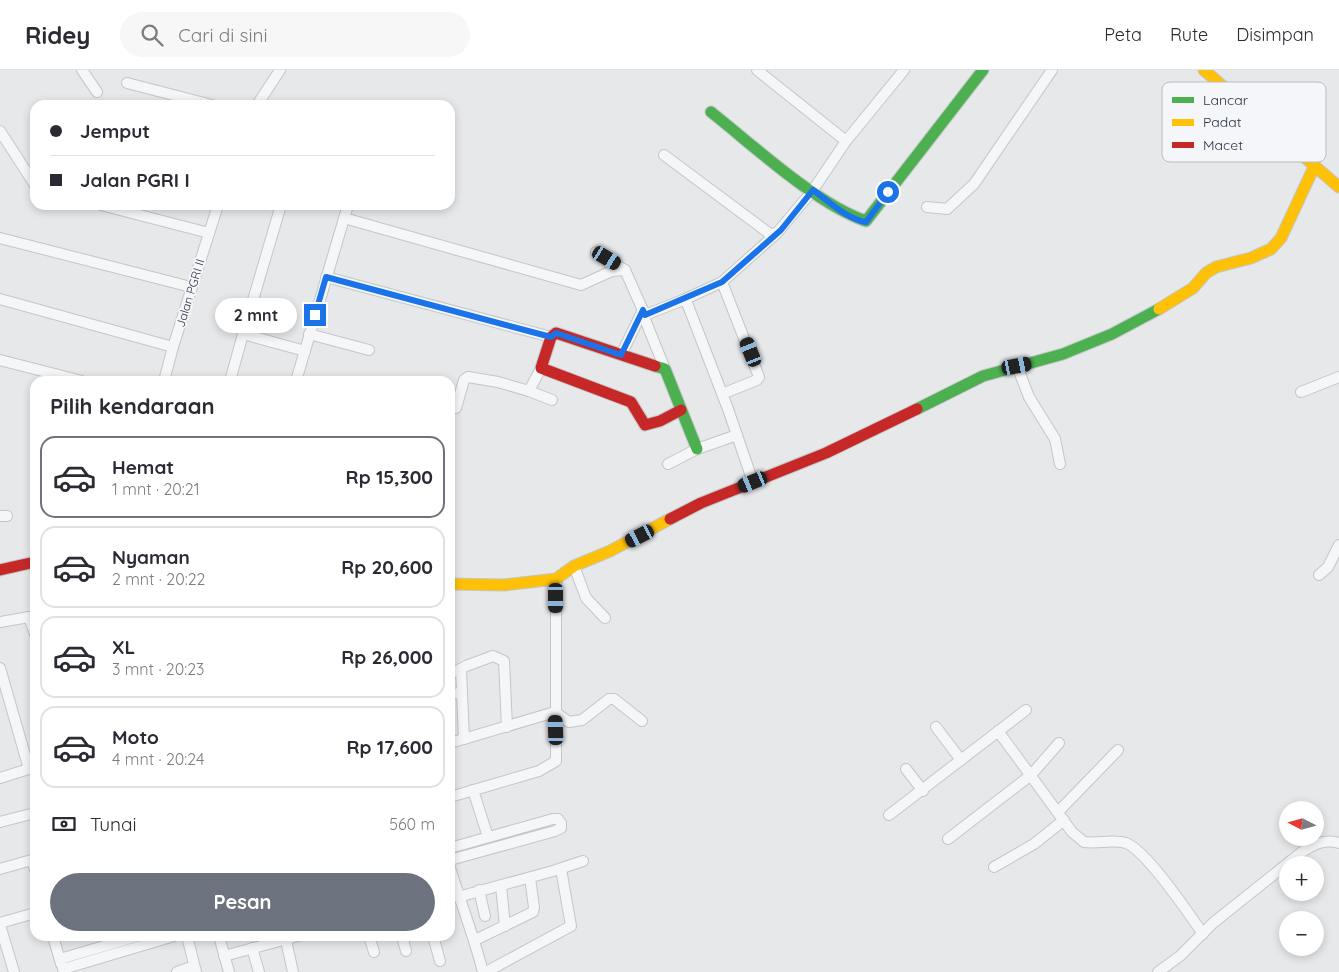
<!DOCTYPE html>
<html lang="id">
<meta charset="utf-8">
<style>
:root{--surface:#fff;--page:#f7f7f7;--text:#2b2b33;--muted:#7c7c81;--line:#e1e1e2;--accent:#6c737f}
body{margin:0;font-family:Quicksand,sans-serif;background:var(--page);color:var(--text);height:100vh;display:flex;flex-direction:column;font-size:19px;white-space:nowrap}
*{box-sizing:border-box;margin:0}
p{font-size:16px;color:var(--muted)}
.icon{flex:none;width:28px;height:28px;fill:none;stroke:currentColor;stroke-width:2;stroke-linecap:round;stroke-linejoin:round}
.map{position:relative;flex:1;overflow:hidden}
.details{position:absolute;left:30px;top:306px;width:425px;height:565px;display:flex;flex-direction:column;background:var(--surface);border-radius:15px;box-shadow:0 2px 8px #0003}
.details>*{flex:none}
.hud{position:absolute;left:30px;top:30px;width:425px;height:110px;border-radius:15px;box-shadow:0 2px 8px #0003;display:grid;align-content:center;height:110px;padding:0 20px;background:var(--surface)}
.needle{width:32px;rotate:276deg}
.fabs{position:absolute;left:1279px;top:731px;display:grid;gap:10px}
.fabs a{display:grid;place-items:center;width:45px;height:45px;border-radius:50%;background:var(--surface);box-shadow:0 2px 8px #0003;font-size:25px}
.end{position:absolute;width:22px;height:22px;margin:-11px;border:6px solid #1a73e8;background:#fff;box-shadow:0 0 0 2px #fff}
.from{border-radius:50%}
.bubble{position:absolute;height:35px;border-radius:18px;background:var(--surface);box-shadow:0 2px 8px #0003;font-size:16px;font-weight:700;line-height:35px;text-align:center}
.car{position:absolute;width:15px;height:30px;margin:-15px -8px;border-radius:6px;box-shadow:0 0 4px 1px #0007;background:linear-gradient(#222 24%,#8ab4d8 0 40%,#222 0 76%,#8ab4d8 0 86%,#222 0)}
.hud b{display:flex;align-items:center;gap:18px;height:48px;font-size:19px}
.hud b+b{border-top:1px solid var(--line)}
.hud i{width:12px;height:12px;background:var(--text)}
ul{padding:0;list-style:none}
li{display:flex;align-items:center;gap:15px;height:82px;margin:0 10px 8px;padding:0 10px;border:2px solid var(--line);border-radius:15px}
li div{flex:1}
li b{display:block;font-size:19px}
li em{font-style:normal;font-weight:700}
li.selected{border-color:var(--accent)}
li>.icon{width:45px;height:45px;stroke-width:1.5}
h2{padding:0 20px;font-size:22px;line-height:60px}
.pay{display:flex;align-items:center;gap:12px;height:55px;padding:0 20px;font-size:19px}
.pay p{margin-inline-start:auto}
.action{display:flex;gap:10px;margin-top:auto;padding:10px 20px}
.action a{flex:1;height:58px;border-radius:30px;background:var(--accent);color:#fff;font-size:20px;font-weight:700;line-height:58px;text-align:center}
header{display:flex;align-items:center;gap:30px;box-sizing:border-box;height:70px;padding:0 25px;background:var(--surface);border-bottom:1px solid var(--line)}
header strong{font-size:24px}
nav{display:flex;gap:28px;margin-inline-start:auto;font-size:18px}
.search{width:350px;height:45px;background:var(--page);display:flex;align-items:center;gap:12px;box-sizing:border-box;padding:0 18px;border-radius:28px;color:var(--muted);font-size:19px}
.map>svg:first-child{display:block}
</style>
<header>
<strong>Ridey</strong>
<div class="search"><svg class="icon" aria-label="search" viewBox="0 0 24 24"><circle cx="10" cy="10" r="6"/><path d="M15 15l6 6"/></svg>Cari di sini</div>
<nav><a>Peta</a><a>Rute</a><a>Disimpan</a></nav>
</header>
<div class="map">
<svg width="1339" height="902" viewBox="0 0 1339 902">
<rect width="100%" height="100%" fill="#e6e8ea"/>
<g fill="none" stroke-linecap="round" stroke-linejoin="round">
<defs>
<g id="street">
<path d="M82,0l15,22"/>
<path d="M757,0l89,71"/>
<path d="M127,13l85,22"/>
<path d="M257,35l23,-35"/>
<path d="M0,61l35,54"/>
<path d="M664,85l106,79 7,-1 36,-43 33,-49 58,-71"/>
<path d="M101,135l108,28"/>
<path d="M281,135l-38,129 62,17"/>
<path d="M927,137l20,2 27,-25 78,-114"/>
<path d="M344,148l237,67 31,-14 13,-1"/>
<path d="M0,168l191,49"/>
<path d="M596,182l29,18 20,45"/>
<path d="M326,207l225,60"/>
<path d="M0,229l173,48"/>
<path d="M683,230l39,-18 55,-49"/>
<path d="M309,264l60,16"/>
<path d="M621,285l22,-45"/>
<path d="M0,290l82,21"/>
<path d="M1017,296l12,31 26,42 5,25"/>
<path d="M665,299l-21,-52 1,-2 38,-15 4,3 41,106 25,73"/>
<path d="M164,311l9,-34 45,-142"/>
<path d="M230,311l13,-47"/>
<path d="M296,311l52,-176"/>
<path d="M529,321l23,9"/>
<path d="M1301,322l38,-15"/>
<path d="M722,324l35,-14 2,-3 -37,-95"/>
<path d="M456,338l8,-28 4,-3 30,5 31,9 12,-23"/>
<path d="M668,394l29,-15 40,-14"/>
<path d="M0,446h7"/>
<path d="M574,496l12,32 19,20"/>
<path d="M1319,505l9,-8 11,-22"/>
<path d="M0,552l29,-5 6,17"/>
<path d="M0,598l29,101"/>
<path d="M461,599l3,70"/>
<path d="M450,604l16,-8 27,-10 11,5 3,66"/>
<path d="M450,625l12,-3"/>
<path d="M555,642l14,10 13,-2 27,-21h5l28,22"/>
<path d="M936,657l25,33"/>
<path d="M998,661l74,101 12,10c14,2 29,-3 42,1 21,8 63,71 77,91"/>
<path d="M450,673l105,-31"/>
<path d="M906,699l17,22"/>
<path d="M0,708l35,-11"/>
<path d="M473,720l15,47"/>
<path d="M450,727l89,-26 17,-10v-182"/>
<path d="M1058,742l60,-62"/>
<path d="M889,745l137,-105"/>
<path d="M0,752l35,-9"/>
<path d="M948,769l83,-64 28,-32"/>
<path d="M450,778l103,-29h5l3,4v5l-6,3 -105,29"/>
<path d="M32,790l3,10"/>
<path d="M994,797l40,-23 30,-24"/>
<path d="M450,798c11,35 24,69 33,104"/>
<path d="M0,799l35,-10"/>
<path d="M501,816l4,40"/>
<path d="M479,820l6,26"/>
<path d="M458,827l95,-26 30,-10"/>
<path d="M0,853l35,-10"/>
<path d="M0,855l14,47"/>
<path d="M53,866l8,28"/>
<path d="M187,866l9,36"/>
<path d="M219,866l10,36"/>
<path d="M285,866l8,36"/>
<path d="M369,866l5,16"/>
<path d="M402,866l4,15"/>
<path d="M433,866l7,25"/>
<path d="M475,870l58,-28 1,-5 -4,-29"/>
<path d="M252,878l7,24"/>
<path d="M224,886l74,-20"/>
<path d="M60,889l78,-23"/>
<path d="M63,899l111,-33"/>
<path d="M177,902l17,-6"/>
<path d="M486,902l85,-46 -10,-57"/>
<path d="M1158,902l22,-16 33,-33 89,-71c12,-8 22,-13 37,-9"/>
</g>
<g id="fast">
<path d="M711,42c43,34 105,92 155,109l117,-151"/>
<path d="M655,296l10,3 32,80"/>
<path d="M917,339l66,-33 80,-22 49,-20 47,-25"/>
</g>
<g id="slow">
<path d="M1204,0l135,117"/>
<path d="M1159,239l34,-21 13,-15 10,-6 35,-9 20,-9 10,-11 33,-71"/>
<path d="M450,514l54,1 52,-6 18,-13 36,-15 60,-32"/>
</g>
<g id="jam">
<path d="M655,296l-99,-33 -5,4 -10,31 90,34 14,23 15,-4 21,-11"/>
<path d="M670,449l31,-16 125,-50 91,-44"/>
<path d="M0,500l35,-8"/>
</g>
</defs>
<use href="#street" stroke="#c4c6c8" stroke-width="12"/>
<use href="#fast" stroke="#c4c6c8" stroke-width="13"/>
<use href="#slow" stroke="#c4c6c8" stroke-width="13"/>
<use href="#jam" stroke="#c4c6c8" stroke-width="13"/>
<use href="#street" stroke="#f5f6f7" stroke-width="10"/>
<use href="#fast" stroke="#4caf50" stroke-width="11"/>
<use href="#slow" stroke="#ffc107" stroke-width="11"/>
<use href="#jam" stroke="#c62828" stroke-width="11"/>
</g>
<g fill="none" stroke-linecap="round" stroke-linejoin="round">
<path stroke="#1a73e8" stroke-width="6" d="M315,245l11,-38 225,60 5,-4 65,22 22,-45 2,5 77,-33 59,-52 32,-40c15,11 34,29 53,32l22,-30"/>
</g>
<g text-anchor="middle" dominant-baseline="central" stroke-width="4" stroke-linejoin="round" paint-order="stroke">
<g font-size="12" fill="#2b3445" stroke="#f4f6f9">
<text transform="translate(190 223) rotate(-73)">Jalan PGRI II</text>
</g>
</g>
<rect x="1162" y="12" width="164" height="80" rx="8" fill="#f4f6f9" stroke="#b8bcc3" stroke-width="1"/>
<rect x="1172" y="27" width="22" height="6" fill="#4caf50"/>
<rect x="1172" y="49" width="22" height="7" fill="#ffc107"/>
<rect x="1172" y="72" width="22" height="6" fill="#c62828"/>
<g font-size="14" fill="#2b3445">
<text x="1203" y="35">Lancar</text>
<text x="1203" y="57">Padat</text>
<text x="1203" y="80">Macet</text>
</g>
</svg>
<div class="fabs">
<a><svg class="needle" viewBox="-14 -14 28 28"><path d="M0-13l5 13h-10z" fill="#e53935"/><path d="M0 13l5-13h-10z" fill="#7c7c81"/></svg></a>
<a>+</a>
<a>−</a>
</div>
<i class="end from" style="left:888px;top:122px"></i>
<i class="end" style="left:315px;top:245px"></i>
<div class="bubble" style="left:215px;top:228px;width:82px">2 mnt</div>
<i class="car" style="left:607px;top:188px;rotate:121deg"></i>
<i class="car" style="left:751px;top:282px;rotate:338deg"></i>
<i class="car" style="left:1017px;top:296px;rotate:79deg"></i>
<i class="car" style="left:753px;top:412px;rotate:248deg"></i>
<i class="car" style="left:640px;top:466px;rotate:243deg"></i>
<i class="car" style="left:556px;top:528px;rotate:180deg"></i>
<i class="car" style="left:556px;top:660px;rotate:358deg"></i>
<div class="hud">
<b><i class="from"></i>Jemput</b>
<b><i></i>Jalan PGRI I</b>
</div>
<section class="details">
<h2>Pilih kendaraan</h2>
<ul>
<li class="selected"><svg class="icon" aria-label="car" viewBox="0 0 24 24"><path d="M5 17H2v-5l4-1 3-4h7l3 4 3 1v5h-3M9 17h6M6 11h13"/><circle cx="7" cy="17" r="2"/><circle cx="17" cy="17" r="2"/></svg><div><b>Hemat</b><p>1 mnt · 20:21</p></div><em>Rp 15,300</em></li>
<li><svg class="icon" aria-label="car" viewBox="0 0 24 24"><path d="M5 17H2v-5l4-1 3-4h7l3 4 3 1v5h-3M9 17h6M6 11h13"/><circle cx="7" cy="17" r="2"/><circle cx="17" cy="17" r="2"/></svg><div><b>Nyaman</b><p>2 mnt · 20:22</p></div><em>Rp 20,600</em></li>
<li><svg class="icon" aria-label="car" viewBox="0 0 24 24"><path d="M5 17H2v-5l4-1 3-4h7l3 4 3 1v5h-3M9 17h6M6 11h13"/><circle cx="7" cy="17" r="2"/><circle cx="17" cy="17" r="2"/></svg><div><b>XL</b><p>3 mnt · 20:23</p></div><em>Rp 26,000</em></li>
<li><svg class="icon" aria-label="car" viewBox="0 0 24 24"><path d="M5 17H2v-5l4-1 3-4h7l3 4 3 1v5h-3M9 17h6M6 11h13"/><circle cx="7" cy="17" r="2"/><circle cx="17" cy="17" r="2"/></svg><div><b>Moto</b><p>4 mnt · 20:24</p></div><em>Rp 17,600</em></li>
</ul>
<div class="pay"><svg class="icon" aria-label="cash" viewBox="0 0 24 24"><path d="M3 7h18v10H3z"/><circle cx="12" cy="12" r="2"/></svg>Tunai<p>560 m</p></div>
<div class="action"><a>Pesan</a></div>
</section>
</div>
